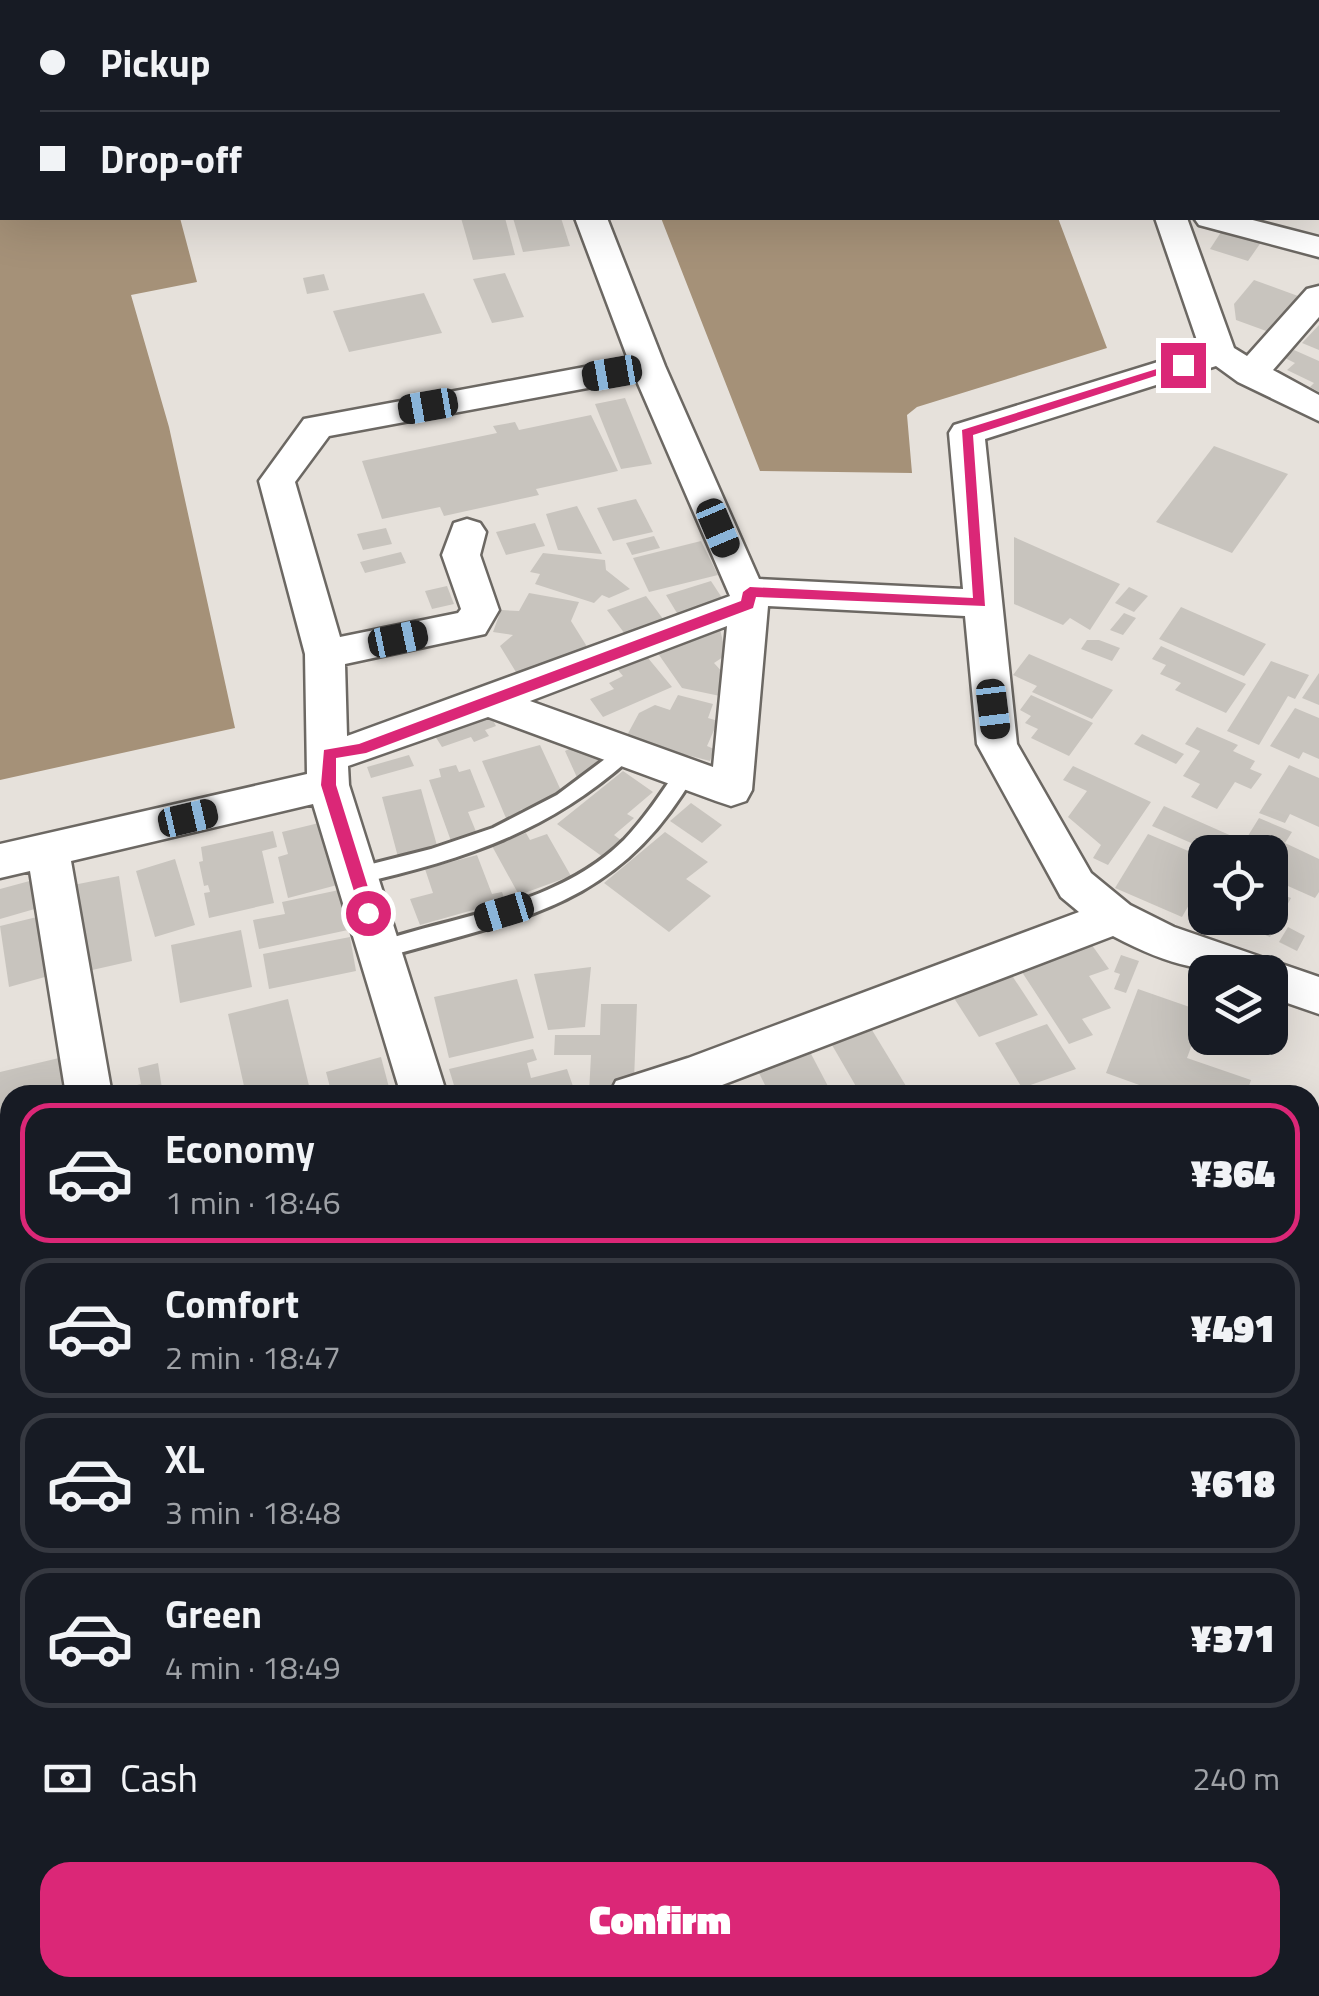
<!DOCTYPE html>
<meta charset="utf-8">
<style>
:root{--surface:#171b24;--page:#20242c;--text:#f1f3f6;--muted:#9ea1a6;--line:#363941;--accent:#db2777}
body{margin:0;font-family:"Titillium Web",sans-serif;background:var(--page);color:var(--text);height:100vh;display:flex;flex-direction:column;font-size:38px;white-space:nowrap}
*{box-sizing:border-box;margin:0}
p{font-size:32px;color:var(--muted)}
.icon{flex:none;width:55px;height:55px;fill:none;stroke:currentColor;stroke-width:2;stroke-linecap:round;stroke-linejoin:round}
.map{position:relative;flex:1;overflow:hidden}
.sheet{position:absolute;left:0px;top:1085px;width:1320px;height:912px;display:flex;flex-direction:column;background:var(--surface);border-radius:30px 30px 0 0;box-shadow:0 10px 40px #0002}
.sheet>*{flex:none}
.banner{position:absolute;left:0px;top:0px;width:1320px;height:220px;box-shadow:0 10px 40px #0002;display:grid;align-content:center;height:220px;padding:0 40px;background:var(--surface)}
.buttons{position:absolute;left:1188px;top:835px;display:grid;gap:20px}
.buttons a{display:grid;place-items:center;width:100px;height:100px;border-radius:20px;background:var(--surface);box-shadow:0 10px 40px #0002;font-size:50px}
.end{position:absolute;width:45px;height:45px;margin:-22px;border:12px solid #db2777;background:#fff;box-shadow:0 0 0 5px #fff}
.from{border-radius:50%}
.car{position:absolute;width:30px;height:60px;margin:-30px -15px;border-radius:12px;box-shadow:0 0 8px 2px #0007;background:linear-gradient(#222 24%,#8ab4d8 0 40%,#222 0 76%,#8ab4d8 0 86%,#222 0)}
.banner b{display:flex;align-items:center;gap:35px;height:95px;font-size:38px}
.banner b+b{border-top:2px solid var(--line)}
.banner i{width:25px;height:25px;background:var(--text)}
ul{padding:18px 0 0;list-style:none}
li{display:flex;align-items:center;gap:30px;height:140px;margin:0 20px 15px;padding:0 20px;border:5px solid var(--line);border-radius:30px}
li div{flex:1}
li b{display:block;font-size:38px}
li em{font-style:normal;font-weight:800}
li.current{border-color:var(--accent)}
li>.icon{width:90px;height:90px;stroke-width:1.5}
.pay{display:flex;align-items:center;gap:25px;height:110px;padding:0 40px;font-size:38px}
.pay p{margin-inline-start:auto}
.action{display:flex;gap:20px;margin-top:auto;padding:20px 40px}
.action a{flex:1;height:115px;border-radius:30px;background:var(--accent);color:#fff;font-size:40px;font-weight:800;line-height:115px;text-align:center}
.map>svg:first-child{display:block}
</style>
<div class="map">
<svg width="1319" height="1996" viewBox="0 0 1319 1996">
<rect width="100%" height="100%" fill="#e6e1db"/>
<g fill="#a59178">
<path d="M0,0h975l1,2h-974v129z"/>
<path d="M0,141l2,77h178l17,64 -66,13 38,132 66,301 -235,52z"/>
<path d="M661,218h397l49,130 -190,59 -10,8 5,58 -152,-2z"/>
</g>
<g fill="#c8c4be">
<path d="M461,218h44l10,37 -42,5z"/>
<path d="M513,218h48l9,28 -47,6z"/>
<path d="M1225,226l39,12 -16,23 -38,-12z"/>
<path d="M505,273l19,44 -32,6 -19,-44z"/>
<path d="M324,274l5,16 -22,4 -4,-16z"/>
<path d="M1254,280l44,16 -29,36 -33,-12 -2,-16z"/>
<path d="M424,293l18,40 -93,19 -16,-41z"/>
<path d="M1319,325v25l-17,-7z"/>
<path d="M1294,350l25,11v31l-9,-5 4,-4 -27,-13 8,-7 -10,-5z"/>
<path d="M625,398l27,66 -31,5 -26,-65z"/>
<path d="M591,415l27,56 -82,18 3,6 -95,21 -4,-9 -58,12 -20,-58 135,-28 -4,-7 22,-4 4,8z"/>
<path d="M1214,446l74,28 -56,79 -76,-31z"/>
<path d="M636,499l17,33 -40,9 -16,-33z"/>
<path d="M577,506l25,48 -44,-4 -12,-36z"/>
<path d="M535,523l10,23 -39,9 -10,-23z"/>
<path d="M386,528l6,16 -29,6 -6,-16z"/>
<path d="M654,536l6,12 -28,7 -6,-12z"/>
<path d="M1014,537l106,47 -30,46 -20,-12 -7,7 -49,-21z"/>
<path d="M701,541l17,34 -69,17 -16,-34z"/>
<path d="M401,552l5,11 -41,10 -5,-11z"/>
<path d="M543,553l62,7 1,10 24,19 -21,9 -7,-3 -8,8 -59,-19 5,-10 -10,-2z"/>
<path d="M711,581l15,23 -46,14 -14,-23z"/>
<path d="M447,586l7,18 -22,5 -7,-18z"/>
<path d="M1129,587l19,9 -14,16 -19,-9z"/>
<path d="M529,593l50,9 -8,19 20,32 -69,29 -22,-36 13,-11 -20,-3 8,-22 18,1z"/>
<path d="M646,596l20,27 -38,15 -21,-28z"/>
<path d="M1181,607l85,37 -22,32 -85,-37z"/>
<path d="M1124,613l12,5 -13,17 -13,-5z"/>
<path d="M720,629l6,26 -12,8 10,11 -4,22 -38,-8 -25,-36z"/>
<path d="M1087,640h12l21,8 -8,13 -31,-12z"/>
<path d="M1161,646l85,38 -20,29 -51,-23 6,-7 -21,-9 6,-9 -14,-6z"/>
<path d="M1029,654l84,36 -21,29 -60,-27 5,-6 -24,-11z"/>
<path d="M648,658l24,29 -69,30 -13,-18 24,-10 -5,-6 14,-7 -5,-6z"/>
<path d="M1271,661l38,14 -14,24 -7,-3 -29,49 -32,-14z"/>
<path d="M1319,673v32l-17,-7z"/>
<path d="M678,695l35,9 -5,14 10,3 -11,25 7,3 -4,12 -85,-22 14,-26 16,-8 15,5z"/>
<path d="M1031,695l62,28 -24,33 -38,-18 7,-9 -13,-6 6,-7 -11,-6z"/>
<path d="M1295,708l24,10v41l-16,-7 -4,7 -29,-13z"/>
<path d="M491,716l5,10 -11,4 4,6 -15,6 -3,-5 -29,10 -7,-11z"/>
<path d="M1197,727l41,18 -5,6 22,10 -5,8 12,5 -11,15 -16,-7 -18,27 -26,-12 9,-13 -17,-8 17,-25 -15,-7z"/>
<path d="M1142,734l42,20 -8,10 -42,-20z"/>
<path d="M540,745l24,52 -44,13 4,9 -16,4 -26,-62z"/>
<path d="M571,748l37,13 -28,23 -15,-33z"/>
<path d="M409,755l5,11 -43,12 -4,-11z"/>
<path d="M456,765l3,7 11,-3 15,38 -17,5 9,22 -26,7 -22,-61 12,-3 -2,-8z"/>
<path d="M1289,765l30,13v49l-29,-13 -5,9 -26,-10z"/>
<path d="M1073,766l78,36 -43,63 -15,-7 8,-13 -33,-28 19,-26 -24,-11z"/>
<path d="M623,771l30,21 -26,22 7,4 -20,17 8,6 -19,16 -46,-33z"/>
<path d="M421,789l17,60 -40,8 -16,-60z"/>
<path d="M691,803l31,22 -20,18 -32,-22z"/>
<path d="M1164,806l70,31 -9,15h-13l-60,-26z"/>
<path d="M1259,818l33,14 -7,11 34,16v33l-4,6 -45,-20v-26h-32z"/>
<path d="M323,822l18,62 -53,14 -10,-41 10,-3 -6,-22z"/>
<path d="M273,831l4,16 -15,4 12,52 -65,15 -5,-25 6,-1 -2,-7 -4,1 -5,-24 4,-1 -2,-14z"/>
<path d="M665,832l43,30 -22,17 25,17 -42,36 -65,-49z"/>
<path d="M526,833l4,7 17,-6 24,42 -52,19 -27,-49z"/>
<path d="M1148,834l57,24v19l-23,40 -67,-29z"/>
<path d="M477,855l15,39 10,-2 3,9 -85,24 -10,-26 23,-6 -8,-24z"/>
<path d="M175,859l20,66 -40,12 -19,-66z"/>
<path d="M119,876l13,85 -53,12 -11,-87z"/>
<path d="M37,879l8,27 -45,13v-30z"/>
<path d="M339,890l9,40 -89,19 -6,-29 32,-6 -3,-12z"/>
<path d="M1270,890l21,8 -21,39 -46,-19h46z"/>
<path d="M41,916l11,59 -43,12 -9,-61z"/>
<path d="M1288,927l17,9 -8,15 -18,-9z"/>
<path d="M241,930l11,57 -72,16 -9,-58z"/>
<path d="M350,937l6,34 -87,18 -6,-35z"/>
<path d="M1089,941l20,28 -20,7 22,32 -29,11 11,16 -24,9 -51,-78z"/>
<path d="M1121,955l18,6 -13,32 -12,-4 6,-15 -6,-2z"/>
<path d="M591,967l-6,60 -37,3 -14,-56z"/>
<path d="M1011,974l27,41 -59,22 -27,-42z"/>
<path d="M517,979l17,59 -85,20 -15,-61z"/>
<path d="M1138,989l66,23 -17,46 64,22 -5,15h-79l-61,-22z"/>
<path d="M288,999l23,95 -65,1 -18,-81z"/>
<path d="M601,1004h36l-3,76 -45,13 2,-38h-37l1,-20h45z"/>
<path d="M1047,1024l29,45 -54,19 -27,-45z"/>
<path d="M872,1030l34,56 -24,9h-21l-29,-50z"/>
<path d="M533,1049l4,11 -10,3 4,15 36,-9 9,26h-119l-8,-26z"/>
<path d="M809,1050l21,40 -16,5h-44l-14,-28z"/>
<path d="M381,1057l10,38h-59l-6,-23z"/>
<path d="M59,1058l3,31 -25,6h-27v39l-10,2v-64z"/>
<path d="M158,1063l5,32h-41l-1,-6 20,-5 -3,-16z"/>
<path d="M10,1163v58l-10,2v-58z"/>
<path d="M10,1344v144l-10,2v-144z"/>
<path d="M5,1513l5,33 -10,4v-35z"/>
<path d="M10,1602v53l-10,-18v-29z"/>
<path d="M0,1658l10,17v48l-10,7z"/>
<path d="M10,1769v44l-10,-21v-17z"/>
<path d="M1317,1777l2,1v51l-9,-5v-35z"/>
<path d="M0,1854l10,14v92l-10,9z"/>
<path d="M591,1988h67v8h-68z"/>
<path d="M686,1988h84l9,8h-93z"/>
<path d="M893,1988h153l-4,8h-154z"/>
<path d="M1111,1988h72l9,8h-87z"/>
</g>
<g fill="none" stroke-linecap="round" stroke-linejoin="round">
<defs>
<g id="lane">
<path d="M625,744l10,8 -3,5c-83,75 -169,103 -276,127l-11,-8 3,-6 83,-21 62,-21 64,-33z"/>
<path d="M686,764l10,8c-79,138 -177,146 -317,187l-8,-3 -3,-6 3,-6c86,-29 186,-38 253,-104 21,-22 38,-48 55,-73z"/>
</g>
<g id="street">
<path d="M1057,0h29l1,2h-28z"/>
<path d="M1123,0h32l1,2h-31z"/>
<path d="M1319,70v19h-1v-18z"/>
<rect x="1318" y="144" width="1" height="19"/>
<path d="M575,218h32l58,148 94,213 204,10 -14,-156 5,-8 246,-76 -45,-131h32l47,130 13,8 60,-67 12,-3v31l-46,53 46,25v26l-81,-39 -22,-16 -231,73 32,305 74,129 39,32 44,22 145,50v37l-49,-17v-25c-68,0 -96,-4 -157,-36l-417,159h-87l7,-14 72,-23 391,-146 -18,-15 -84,-153 -12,-128 -197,-10 -16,184 -6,11 -15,5 -15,-5 -228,-84 -140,49 1,19 98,310h-46l-88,-291 -242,57 41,234h-46l-36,-224 -30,7v-34l307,-70 -2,-120 -46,-173 45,-62 324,-60zM636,379l94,217 -383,140 -2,-72 140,-30 14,-24 -19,-55 6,-23 -6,-9 -13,-4 -13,4 -12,32 19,54 -3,4 -118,24 -45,-155 34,-46zM727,626l-14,141 -183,-66z"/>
<path d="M1194,218h51l74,19v20l-120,-32z"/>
<path d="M10,1240v44l-10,2v-44z"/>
<path d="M10,1544v55l-10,4v-55z"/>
<path d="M1310,1973l9,23h-71l-3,-8h65z"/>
<path d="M197,1988h66l-3,8h-67z"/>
<rect x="521" y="1988" width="62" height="8"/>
<path d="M1048,1988h62l-3,8h-63z"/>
</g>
<g id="secondary">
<path d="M1319,1117v65l-9,3v-65z"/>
<path d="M1310,1575l9,4v69l-9,-4z"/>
</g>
</defs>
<use href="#lane" stroke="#6c6863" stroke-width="6"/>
<use href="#street" stroke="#6c6863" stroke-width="5"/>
<use href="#secondary" stroke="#6c6863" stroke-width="5"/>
<use href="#lane" fill="#fff" fill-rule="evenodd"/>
<use href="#street" fill="#fff" fill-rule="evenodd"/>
<use href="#secondary" fill="#fff" fill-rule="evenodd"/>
</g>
<path fill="#db2777" d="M1179,362l10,3 -216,70 12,171 -229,-9 -3,11 -387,145 -30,5v27l40,128 -2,4h-12l-41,-132 3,-35 35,-6 382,-143 2,-9 7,-5 223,11 -11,-168z"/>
</svg>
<div class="buttons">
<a><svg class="icon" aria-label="locate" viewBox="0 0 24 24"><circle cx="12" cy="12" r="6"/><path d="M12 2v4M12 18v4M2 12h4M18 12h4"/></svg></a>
<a><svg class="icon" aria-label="layers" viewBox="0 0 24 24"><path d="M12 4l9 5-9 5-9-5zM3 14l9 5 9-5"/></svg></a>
</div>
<i class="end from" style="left:368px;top:913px"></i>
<i class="end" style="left:1183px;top:365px"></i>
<i class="car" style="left:612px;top:373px;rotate:260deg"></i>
<i class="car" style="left:428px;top:406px;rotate:260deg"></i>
<i class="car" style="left:718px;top:528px;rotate:157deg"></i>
<i class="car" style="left:398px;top:639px;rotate:78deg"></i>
<i class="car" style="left:993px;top:709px;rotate:173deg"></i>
<i class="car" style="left:188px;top:818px;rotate:77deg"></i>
<i class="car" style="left:504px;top:912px;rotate:253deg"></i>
<div class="banner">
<b><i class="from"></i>Pickup</b>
<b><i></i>Drop-off</b>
</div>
<section class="sheet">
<ul>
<li class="current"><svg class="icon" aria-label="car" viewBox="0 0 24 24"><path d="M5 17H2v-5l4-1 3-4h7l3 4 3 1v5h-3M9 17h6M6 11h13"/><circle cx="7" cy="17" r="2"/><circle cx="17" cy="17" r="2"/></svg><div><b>Economy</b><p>1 min · 18:46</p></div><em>¥364</em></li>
<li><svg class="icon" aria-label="car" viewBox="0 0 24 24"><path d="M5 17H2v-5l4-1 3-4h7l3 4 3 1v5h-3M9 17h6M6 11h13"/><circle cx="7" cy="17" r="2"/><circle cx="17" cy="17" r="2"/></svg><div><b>Comfort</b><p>2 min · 18:47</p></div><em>¥491</em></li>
<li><svg class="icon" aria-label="car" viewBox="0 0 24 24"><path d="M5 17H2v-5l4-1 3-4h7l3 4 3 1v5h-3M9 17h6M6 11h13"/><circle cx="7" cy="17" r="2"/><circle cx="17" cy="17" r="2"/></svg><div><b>XL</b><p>3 min · 18:48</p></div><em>¥618</em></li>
<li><svg class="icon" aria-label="car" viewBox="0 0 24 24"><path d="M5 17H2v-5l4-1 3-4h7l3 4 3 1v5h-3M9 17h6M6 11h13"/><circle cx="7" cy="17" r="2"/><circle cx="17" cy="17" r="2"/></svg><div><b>Green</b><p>4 min · 18:49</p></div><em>¥371</em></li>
</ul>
<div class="pay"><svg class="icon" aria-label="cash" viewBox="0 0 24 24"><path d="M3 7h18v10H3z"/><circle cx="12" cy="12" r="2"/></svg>Cash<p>240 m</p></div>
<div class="action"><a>Confirm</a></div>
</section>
</div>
